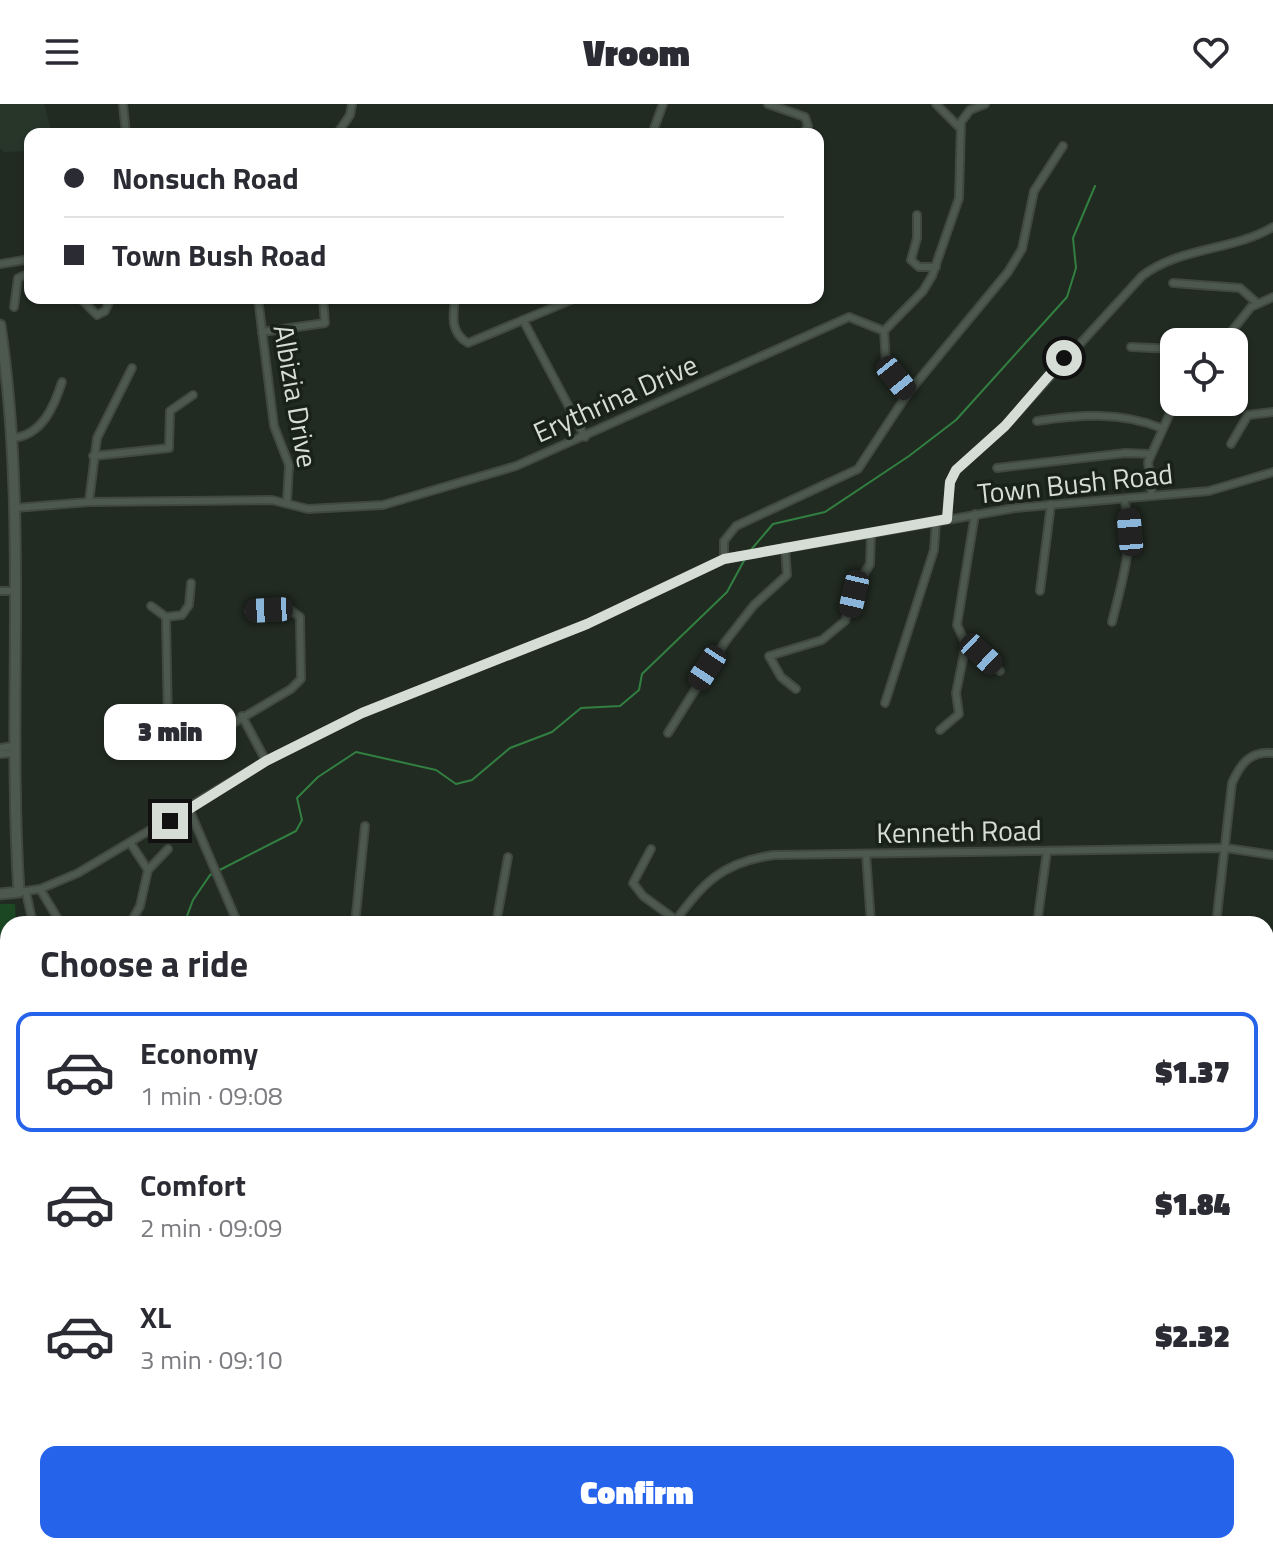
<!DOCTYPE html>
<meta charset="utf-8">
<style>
:root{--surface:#fff;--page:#f2f2f3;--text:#2b2b33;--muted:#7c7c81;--line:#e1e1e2;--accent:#2563eb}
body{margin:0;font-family:"Titillium Web",sans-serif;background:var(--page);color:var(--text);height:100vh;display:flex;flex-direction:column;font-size:30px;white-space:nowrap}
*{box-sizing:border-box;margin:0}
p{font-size:26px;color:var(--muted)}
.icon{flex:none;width:44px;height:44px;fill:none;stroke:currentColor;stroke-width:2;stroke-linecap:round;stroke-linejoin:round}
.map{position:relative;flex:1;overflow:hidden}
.sheet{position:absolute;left:0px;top:812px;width:1274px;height:638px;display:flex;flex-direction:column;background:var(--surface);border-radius:24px 24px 0 0;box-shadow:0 2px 6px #0004}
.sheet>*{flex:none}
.banner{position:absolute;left:24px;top:24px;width:800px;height:176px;border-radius:16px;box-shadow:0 2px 6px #0004;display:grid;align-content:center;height:176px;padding:0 40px;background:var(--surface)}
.tools{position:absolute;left:1160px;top:224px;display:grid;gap:16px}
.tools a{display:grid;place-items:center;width:88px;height:88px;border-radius:16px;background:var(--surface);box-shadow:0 2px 6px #0004;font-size:40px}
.end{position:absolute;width:36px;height:36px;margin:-18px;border:10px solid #d6dcd6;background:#111;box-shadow:0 0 0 4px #111}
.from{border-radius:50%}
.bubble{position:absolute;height:56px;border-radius:16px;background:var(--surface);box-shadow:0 2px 6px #0004;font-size:26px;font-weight:800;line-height:56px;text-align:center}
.car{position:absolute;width:24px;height:48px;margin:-24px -12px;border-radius:10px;box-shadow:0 0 6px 2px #0007;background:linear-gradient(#222 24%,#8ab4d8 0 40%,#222 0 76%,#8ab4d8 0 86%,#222 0)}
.banner b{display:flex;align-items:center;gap:28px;height:76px;font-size:30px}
.banner b+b{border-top:2px solid var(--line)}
.banner i{width:20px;height:20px;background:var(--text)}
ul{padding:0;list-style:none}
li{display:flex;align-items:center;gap:24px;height:120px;margin:0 16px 12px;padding:0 24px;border:4px solid transparent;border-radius:16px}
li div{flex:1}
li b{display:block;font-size:30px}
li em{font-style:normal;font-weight:800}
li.selected{border-color:var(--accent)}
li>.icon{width:72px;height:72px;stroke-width:1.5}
h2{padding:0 40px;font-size:36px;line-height:96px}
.action{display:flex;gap:16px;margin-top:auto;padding:16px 40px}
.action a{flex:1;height:92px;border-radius:16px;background:var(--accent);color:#fff;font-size:32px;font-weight:800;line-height:92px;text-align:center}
header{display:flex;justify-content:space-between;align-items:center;height:104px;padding:0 40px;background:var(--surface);font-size:36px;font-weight:800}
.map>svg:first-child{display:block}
</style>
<header><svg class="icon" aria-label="menu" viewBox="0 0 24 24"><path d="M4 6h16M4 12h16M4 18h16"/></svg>Vroom<svg class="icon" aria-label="heart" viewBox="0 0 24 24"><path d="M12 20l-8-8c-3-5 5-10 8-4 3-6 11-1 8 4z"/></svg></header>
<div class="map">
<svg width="1273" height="1449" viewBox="0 0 1273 1449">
<rect width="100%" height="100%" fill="#212b22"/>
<path fill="#28362a" d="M0,0h44l8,30h-22v17l-27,1 -3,-4z"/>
<g fill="#1b4723">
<path d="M0,800h15l1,20h-8v172l-8,1z"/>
<path d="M0,1135l8,7v300h5l-1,7h-12z"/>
<path d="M1273,1242v207h-156l2,-7h147v-196z"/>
</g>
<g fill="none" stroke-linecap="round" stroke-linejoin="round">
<g stroke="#328041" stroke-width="2">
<path d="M750,447l23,-27 52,-12 84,-56 47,-36 111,-123 9,-29 -3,-30 22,-52"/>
<path d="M184,820l9,-24 17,-25 86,-44 6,-11 -5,-22 21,-21 38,-25 80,18 20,14 16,-4 38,-32 42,-16 29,-24 39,-2 19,-16 3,-16 85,-82 19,-35"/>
<path d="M0,1031l8,4"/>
</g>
<defs>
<g id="street">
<path d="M123,0l3,30"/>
<path d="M768,0l37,13 3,9 -5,8"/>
<path d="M936,0l24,24"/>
<path d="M337,30l13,-19 2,-11"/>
<path d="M652,30l11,-30"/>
<path d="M917,111v23l-6,22 8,7h17"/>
<path d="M0,160l30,-5"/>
<path d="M1173,179l67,5 17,15"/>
<path d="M80,194l17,17 8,-4 6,-13"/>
<path d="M258,194l16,128 15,39 -2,36"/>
<path d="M455,194c-2,18 -5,35 13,45l108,-45"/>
<path d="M14,203l4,-29 12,-5"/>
<path d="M523,216l62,117"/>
<path d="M884,227l39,-40 9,-15 27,-78 2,-76 9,-12 15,-6"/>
<path d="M262,228l63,-9 -2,-25"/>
<path d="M1223,238l28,-35 22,-10"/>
<path d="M1131,243l43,2"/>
<path d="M1037,317c42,-6 83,-10 124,7"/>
<path d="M13,334c29,-3 41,-31 49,-56"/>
<path d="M1231,340l17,-29 25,-3"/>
<path d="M93,352l76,-8 1,-37 23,-16"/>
<path d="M997,364l129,-15 24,1"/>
<path d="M1152,391l-4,-33 27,-60"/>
<path d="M89,398l8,-64 35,-70"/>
<path d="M15,404l74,-6 183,-2 36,9 75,-4 133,-39 333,-149 35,14 2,31 22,31"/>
<path d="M975,410l-18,111 9,19 34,27"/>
<path d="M947,415l3,-37 6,-12 49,-44 137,-150c37,-29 91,-25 131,-49"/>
<path d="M724,455v-18l12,-15 122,-57 50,-76 100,-121 14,-23 12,-58 29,-45"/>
<path d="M0,487h15"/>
<path d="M1040,487l11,-87"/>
<path d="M151,502l15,11 16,-2 7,-10 2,-22"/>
<path d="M166,513l2,109 5,13 22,7 96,-57 10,-10 -1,-62 -11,-8 -40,2"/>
<path d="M1112,518c10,-41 24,-81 12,-123"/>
<path d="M796,585l-15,-12 -12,-21 53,-16 23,-19 12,-36 13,-21 1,-31"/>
<path d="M885,599l49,-153 2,-28"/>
<path d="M242,612l24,45"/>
<path d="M940,626l19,-16 -3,-21 10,-49"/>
<path d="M668,629l57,-91 29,-37 33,-30 -2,-28"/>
<path d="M0,644l13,-2"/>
<path d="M0,650l13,-1"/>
<path d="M189,705l49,115"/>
<path d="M131,740l17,26"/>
<path d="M651,745l-18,34 10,13 33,24"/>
<path d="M866,750l5,70"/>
<path d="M40,785l21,35"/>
<path d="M19,788l21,-3 38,-16 188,-112 96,-48 225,-89 137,-65 291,-51 194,-17 64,-19"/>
<path d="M26,788l7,32"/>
<path d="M130,820l10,-18 8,-36 20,-21"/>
<path d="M355,820l10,-98"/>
<path d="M496,820l12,-67"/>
<path d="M673,820c30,-41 49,-62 101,-69l452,-7 47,7"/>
<path d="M1037,820l10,-73"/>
<path d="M1216,820l16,-141c9,-20 18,-32 41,-30"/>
<path d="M1266,1043h7"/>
<path d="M0,1079l8,2"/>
<path d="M69,1442l7,7 23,-7"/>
<path d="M284,1442l3,7"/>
<path d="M306,1442l3,7"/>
<path d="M826,1442l4,7"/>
</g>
<path id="secondary" d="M0,221c28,188 7,378 19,567l-19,2"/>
</defs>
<use href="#street" stroke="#404841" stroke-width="10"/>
<use href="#secondary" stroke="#404841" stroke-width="13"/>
<use href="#street" stroke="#4d594e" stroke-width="6"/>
<use href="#secondary" stroke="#4d594e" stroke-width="9"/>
</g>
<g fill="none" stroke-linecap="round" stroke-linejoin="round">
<path stroke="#d6dcd6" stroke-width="10" d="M170,717l96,-60 96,-48 225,-89 137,-65 223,-40 3,-37 6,-12 49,-44 59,-68"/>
</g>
<g text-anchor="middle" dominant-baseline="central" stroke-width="7" stroke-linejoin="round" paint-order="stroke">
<g font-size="28" fill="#d6dcd6" stroke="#182219">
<text transform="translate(296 292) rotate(80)">Albizia Drive</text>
<text transform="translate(615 294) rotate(-24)">Erythrina Drive</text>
<text transform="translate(1075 379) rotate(-6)">Town Bush Road</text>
<text transform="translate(959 727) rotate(-1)">Kenneth Road</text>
</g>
</g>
</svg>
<div class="tools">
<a><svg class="icon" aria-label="locate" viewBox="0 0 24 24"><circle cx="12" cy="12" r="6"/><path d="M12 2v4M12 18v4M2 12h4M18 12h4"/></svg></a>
</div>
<i class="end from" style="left:1064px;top:254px"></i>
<i class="end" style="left:170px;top:717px"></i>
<div class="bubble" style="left:104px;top:600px;width:132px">3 min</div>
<i class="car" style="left:896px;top:274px;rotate:141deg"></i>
<i class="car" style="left:1130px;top:428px;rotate:355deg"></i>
<i class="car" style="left:854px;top:490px;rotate:193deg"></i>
<i class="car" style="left:269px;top:506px;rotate:267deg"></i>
<i class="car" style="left:981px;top:550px;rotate:133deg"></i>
<i class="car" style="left:707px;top:564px;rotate:213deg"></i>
<div class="banner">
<b><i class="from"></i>Nonsuch Road</b>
<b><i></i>Town Bush Road</b>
</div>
<section class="sheet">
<h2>Choose a ride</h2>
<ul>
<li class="selected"><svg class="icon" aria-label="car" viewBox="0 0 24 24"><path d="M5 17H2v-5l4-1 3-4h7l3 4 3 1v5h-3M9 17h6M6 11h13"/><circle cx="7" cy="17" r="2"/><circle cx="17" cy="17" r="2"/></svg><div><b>Economy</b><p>1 min · 09:08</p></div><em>$1.37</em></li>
<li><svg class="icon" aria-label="car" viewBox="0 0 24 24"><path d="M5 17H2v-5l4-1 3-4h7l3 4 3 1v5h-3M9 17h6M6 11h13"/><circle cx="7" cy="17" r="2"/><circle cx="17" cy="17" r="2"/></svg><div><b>Comfort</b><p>2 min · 09:09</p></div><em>$1.84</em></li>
<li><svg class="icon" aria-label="car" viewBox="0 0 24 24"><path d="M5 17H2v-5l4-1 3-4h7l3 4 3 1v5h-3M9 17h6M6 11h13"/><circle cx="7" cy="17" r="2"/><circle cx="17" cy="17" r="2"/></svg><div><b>XL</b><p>3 min · 09:10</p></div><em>$2.32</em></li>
</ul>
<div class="action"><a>Confirm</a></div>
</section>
</div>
